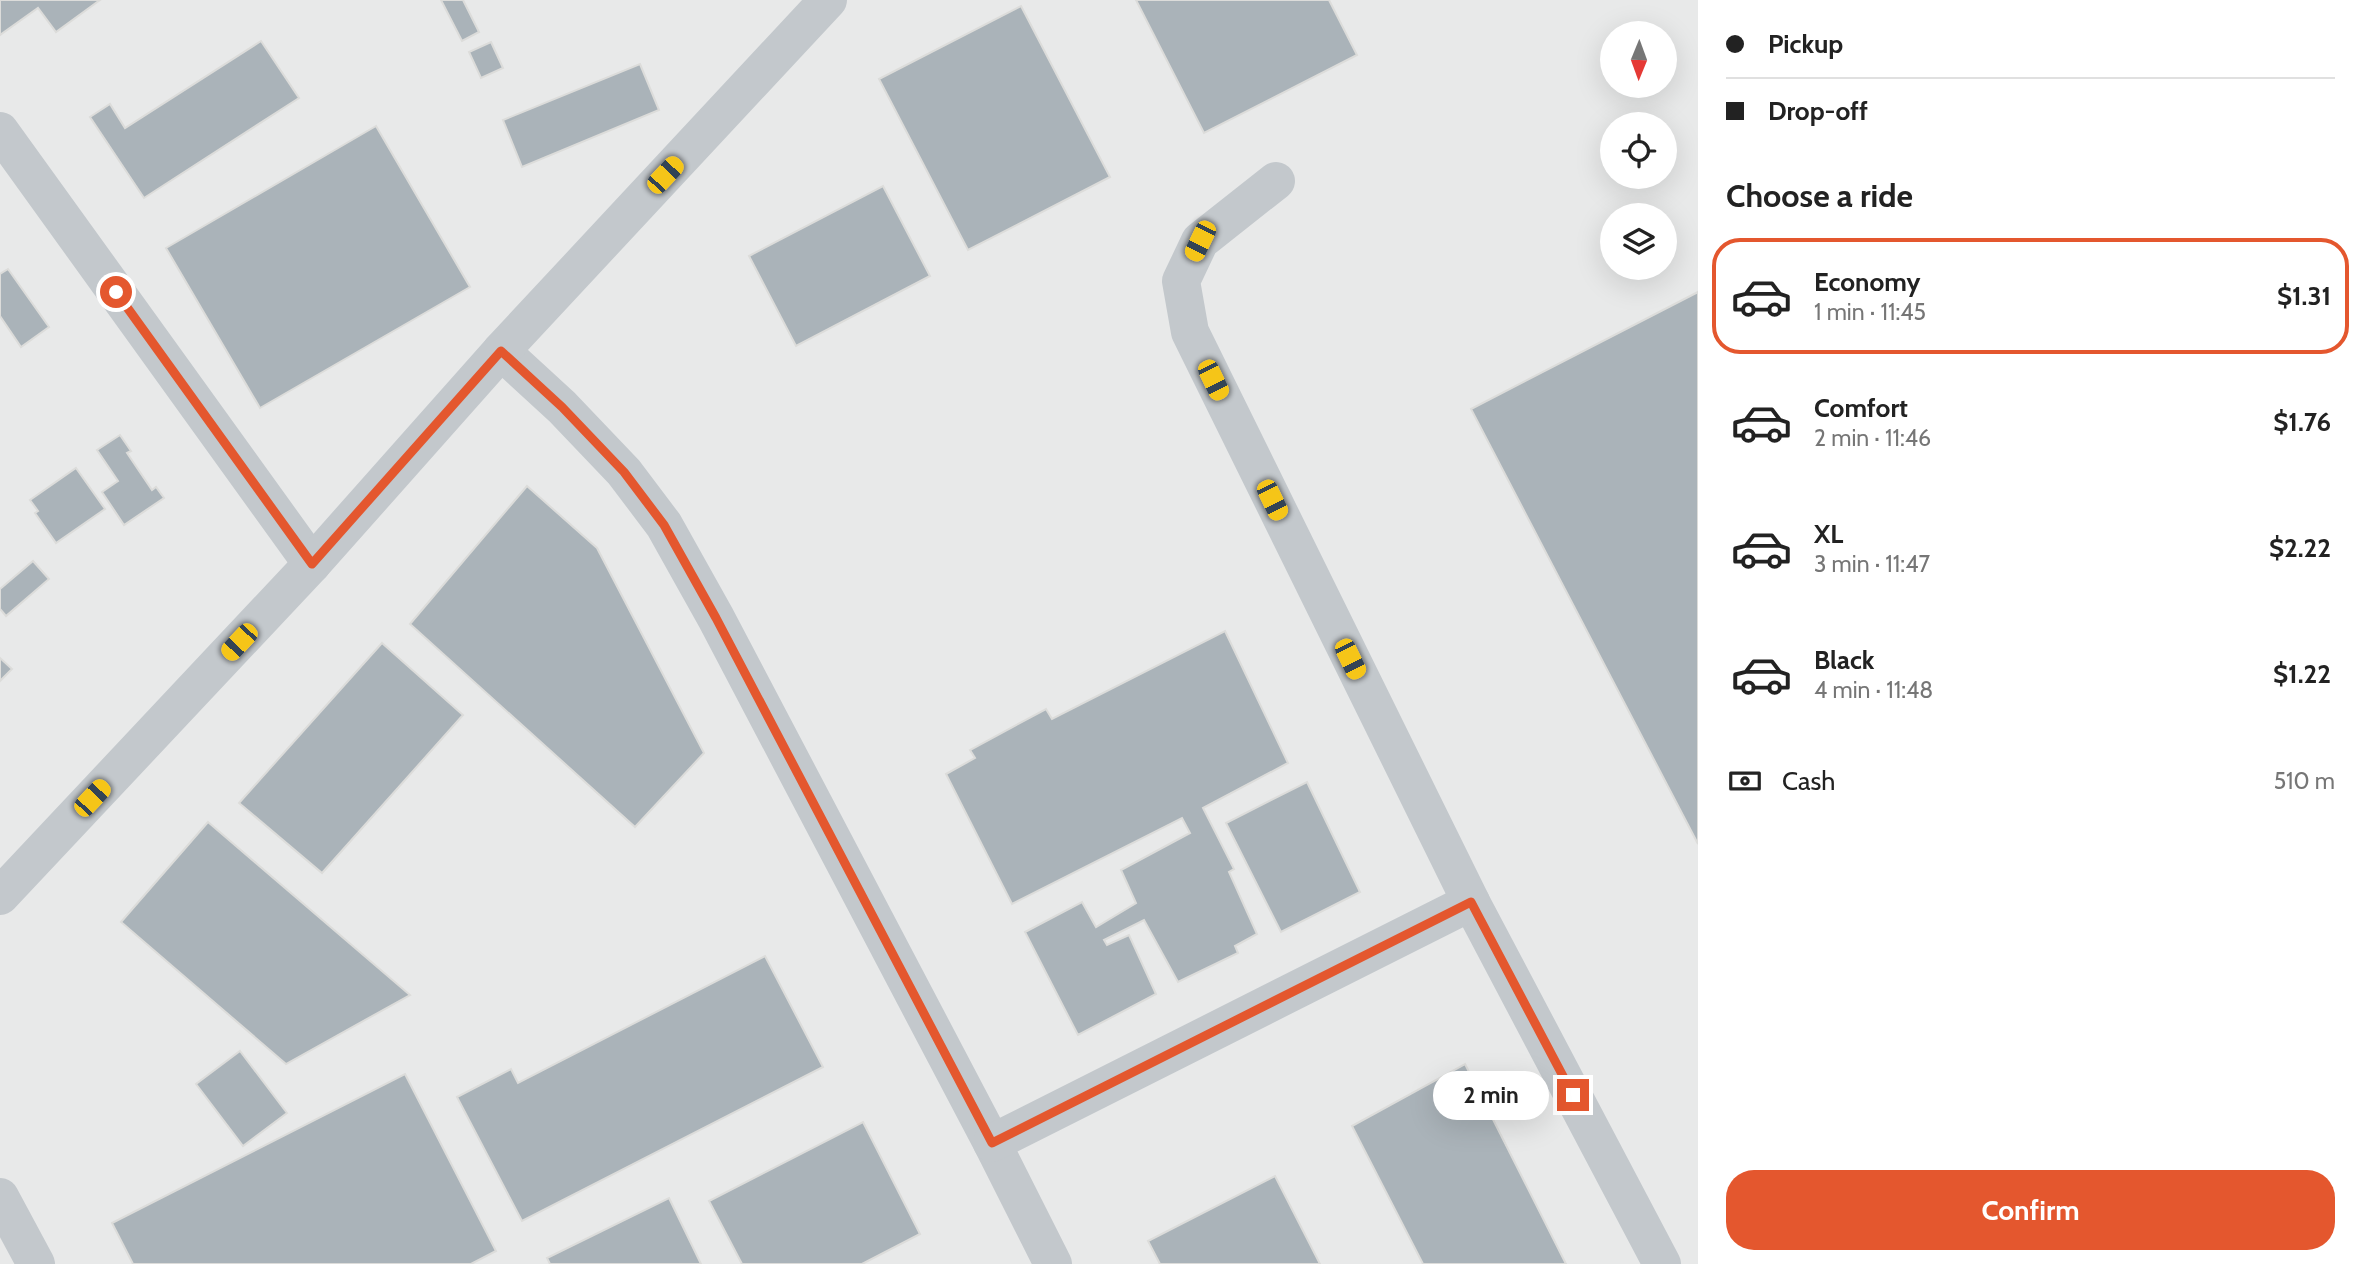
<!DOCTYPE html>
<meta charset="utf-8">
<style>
:root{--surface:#fff;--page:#f6f6f6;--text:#222;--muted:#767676;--line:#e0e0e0;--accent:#e4572e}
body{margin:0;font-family:Cabin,sans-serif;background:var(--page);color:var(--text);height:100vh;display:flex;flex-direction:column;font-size:26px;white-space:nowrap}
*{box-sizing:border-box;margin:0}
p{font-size:23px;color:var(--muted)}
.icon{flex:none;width:38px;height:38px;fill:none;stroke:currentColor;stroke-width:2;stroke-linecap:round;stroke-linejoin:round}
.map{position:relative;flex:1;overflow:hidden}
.details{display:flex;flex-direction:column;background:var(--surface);width:665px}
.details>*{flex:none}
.guide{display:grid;align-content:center;height:154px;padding:0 28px;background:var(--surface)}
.needle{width:46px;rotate:181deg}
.controls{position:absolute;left:1600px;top:21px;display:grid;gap:14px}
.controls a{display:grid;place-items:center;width:77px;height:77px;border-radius:50%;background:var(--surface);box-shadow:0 7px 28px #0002;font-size:35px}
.end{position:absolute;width:32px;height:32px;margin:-16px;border:9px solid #e4572e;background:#fff;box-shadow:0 0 0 4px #fff}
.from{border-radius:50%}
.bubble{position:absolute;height:49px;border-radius:24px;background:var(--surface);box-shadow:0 7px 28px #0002;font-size:23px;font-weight:800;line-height:49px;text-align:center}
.car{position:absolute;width:21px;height:42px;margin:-21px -10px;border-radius:9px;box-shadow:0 0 5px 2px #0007;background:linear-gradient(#f5c518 24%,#345 0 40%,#f5c518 0 76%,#345 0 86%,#f5c518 0)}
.guide b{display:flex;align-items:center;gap:24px;height:66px;font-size:26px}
.guide b+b{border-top:2px solid var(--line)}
.guide i{width:18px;height:18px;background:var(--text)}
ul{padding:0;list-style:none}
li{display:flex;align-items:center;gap:21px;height:116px;margin:0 14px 10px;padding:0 14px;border:4px solid transparent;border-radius:28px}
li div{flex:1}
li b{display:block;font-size:26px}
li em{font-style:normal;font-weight:800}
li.active{border-color:var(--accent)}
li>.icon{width:63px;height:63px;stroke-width:1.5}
h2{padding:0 28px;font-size:32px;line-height:84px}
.pay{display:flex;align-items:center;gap:18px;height:77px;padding:0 28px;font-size:26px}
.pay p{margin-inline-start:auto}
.primary-button{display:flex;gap:14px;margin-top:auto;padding:14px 28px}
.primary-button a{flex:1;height:80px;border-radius:28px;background:var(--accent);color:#fff;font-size:28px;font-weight:800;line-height:80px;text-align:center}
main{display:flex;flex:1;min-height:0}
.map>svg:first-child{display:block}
</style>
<main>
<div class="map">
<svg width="1698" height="1264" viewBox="0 0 1698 1264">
<rect width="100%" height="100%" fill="#fafaf8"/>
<path fill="#e8e9e9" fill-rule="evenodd" d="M0,0h1698v1264h-1698zM1612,33h52v53h-52zM1612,124h52v53h-52zM1612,215h52v53h-52z"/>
<g fill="#aab3b9" stroke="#dcdcda" stroke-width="2">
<path d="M0,0h100l-44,32 -18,-24 -38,27z"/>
<path d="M441,0h22l16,32 -17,9z"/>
<path d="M1136,0h193l28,55 -153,78z"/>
<path d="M1021,6l89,171 -142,73 -89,-171z"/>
<path d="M261,41l38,57 -155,100 -54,-81 20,-13 15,24z"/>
<path d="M491,42l12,26 -22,10 -12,-26z"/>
<path d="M640,64l19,46 -137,57 -19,-47z"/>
<path d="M376,126l94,161 -210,121 -94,-160z"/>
<path d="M883,186l47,90 -134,70 -47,-90z"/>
<path d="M8,269l41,58 -28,20 -21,-31v-42z"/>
<path d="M1698,292v552l-227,-435z"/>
<path d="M120,435l11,16 -4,2 25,37 4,-3 8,11 -40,27 -22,-33 16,-11 -21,-31z"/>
<path d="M76,468l29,41 -49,34 -21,-30 3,-2 -8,-11z"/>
<path d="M527,486l70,62 107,205 -69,74 -225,-203z"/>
<path d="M33,561l16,18 -43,37 -6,-7v-20z"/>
<path d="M1225,631l63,132 -85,45 31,61 -5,3 28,62 -22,12 3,7 -60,29 -34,-62 -40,20 3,5 22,-10 27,59 -78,41 -53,-103 57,-30 14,25 40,-24 -15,-33 69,-37 -8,-15 -170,86 -66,-130 29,-16 -5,-8 76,-41 6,10z"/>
<path d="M382,643l81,72 -141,158 -83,-70z"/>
<path d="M0,658l12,11 -12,12z"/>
<path d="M1307,782l53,110 -79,40 -55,-109z"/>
<path d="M208,822l202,173 -124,69 -165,-142z"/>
<path d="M765,956l58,111 -301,154 -65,-124 54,-28 7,14z"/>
<path d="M240,1051l47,62 -44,33 -47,-62z"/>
<path d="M1465,1064l101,200h-143l-71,-138z"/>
<path d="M405,1074l91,177 -25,13h-338l-21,-41z"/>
<path d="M863,1122l57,112 -58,30h-120l-33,-63z"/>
<path d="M1275,1176l45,88h-160l-12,-23z"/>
<path d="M669,1198l32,66h-151l-3,-6z"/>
</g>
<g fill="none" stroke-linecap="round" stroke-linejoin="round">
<g stroke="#c3c8cc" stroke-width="38">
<path d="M0,131l312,433"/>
<path d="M501,351l61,56 62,65 40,53 52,93 276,525 61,121"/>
<path d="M0,896l312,-332 189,-213 327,-351"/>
<path d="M1471,902l191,362"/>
<path d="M992,1143l479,-241 -281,-570 -9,-51 19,-40 76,-60"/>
<path d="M0,1197l36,67"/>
</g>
</g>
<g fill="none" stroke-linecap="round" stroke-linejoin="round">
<path stroke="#e4572e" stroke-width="9" d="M116,292l196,272 189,-213 61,56 62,65 40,53 52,93 276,525 479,-241 102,193"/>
</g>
</svg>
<div class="controls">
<a><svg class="needle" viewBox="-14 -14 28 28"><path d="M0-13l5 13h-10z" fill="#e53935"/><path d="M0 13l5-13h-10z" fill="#767676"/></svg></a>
<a><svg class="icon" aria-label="locate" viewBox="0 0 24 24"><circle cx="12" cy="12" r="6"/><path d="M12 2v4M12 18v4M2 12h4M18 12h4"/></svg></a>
<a><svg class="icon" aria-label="layers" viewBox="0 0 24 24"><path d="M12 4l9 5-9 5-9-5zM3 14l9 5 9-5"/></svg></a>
</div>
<i class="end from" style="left:116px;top:292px"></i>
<i class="end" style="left:1573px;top:1095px"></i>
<div class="bubble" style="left:1433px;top:1071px;width:116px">2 min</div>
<i class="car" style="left:665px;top:175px;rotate:43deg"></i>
<i class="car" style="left:1200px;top:241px;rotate:206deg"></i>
<i class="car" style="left:1213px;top:380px;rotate:154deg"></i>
<i class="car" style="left:1272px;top:500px;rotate:154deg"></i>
<i class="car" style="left:239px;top:642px;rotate:223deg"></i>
<i class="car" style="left:1350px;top:659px;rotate:154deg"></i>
<i class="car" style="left:92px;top:798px;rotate:43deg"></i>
</div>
<section class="details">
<div class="guide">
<b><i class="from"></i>Pickup</b>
<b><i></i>Drop-off</b>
</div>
<h2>Choose a ride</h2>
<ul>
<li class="active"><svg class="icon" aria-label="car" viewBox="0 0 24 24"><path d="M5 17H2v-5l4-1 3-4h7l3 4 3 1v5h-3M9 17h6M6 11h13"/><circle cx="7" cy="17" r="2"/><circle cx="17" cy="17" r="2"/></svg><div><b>Economy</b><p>1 min · 11:45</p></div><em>$1.31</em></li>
<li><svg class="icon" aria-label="car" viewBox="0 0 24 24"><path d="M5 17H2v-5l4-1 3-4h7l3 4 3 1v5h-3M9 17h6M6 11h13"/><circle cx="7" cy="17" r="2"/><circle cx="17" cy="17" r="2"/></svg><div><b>Comfort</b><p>2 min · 11:46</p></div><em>$1.76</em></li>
<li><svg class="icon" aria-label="car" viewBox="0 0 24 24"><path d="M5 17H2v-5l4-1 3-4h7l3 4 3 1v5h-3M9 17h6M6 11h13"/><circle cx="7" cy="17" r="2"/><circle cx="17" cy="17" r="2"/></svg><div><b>XL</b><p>3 min · 11:47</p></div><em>$2.22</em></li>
<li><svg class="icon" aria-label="car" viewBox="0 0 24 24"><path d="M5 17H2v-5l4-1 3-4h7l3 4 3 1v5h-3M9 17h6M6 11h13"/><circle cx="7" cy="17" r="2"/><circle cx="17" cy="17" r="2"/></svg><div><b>Black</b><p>4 min · 11:48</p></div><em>$1.22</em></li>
</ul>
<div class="pay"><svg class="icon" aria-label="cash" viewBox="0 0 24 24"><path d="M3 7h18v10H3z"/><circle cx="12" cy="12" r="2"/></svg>Cash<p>510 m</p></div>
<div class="primary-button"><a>Confirm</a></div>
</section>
</main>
